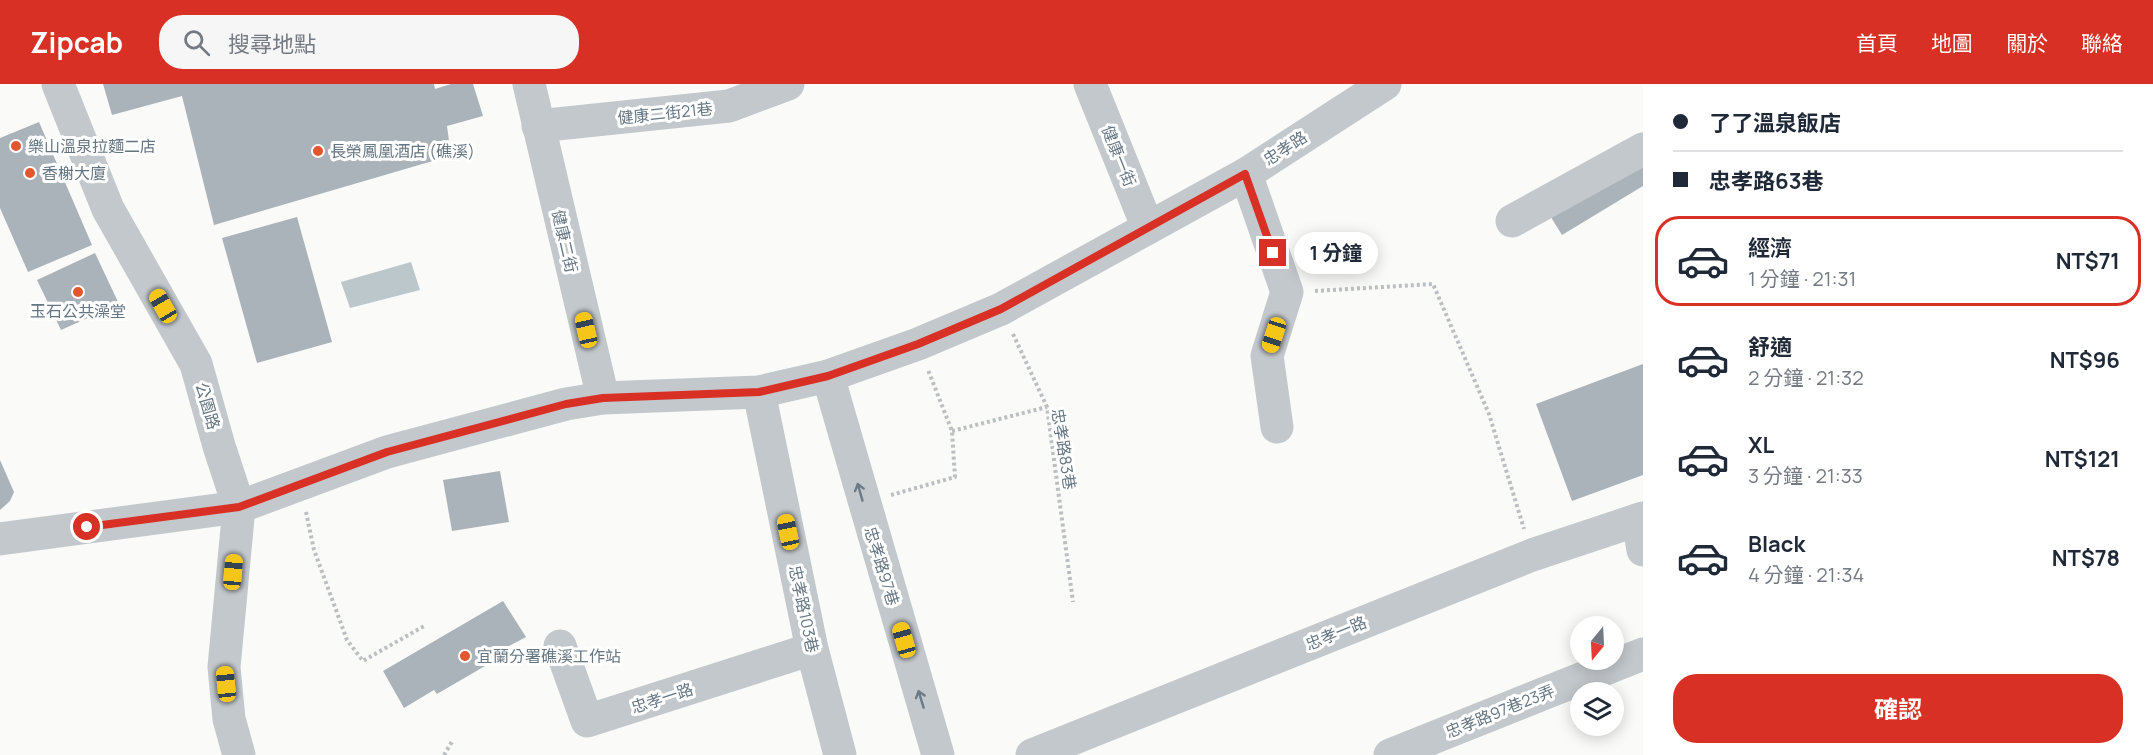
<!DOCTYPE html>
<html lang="zh-TW">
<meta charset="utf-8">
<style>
:root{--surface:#fff;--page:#f6f6f7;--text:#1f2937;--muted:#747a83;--line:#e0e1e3;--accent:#d93025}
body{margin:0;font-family:Manrope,"Noto Sans TC",sans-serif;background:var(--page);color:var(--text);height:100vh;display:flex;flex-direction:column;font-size:22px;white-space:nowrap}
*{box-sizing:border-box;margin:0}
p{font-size:20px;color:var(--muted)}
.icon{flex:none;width:33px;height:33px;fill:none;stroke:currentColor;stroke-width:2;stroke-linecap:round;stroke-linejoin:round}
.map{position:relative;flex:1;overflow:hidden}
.sheet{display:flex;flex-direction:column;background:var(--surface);width:510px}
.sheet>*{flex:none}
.hud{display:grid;align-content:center;height:132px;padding:0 30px;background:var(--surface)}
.needle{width:39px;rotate:198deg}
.controls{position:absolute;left:1570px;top:532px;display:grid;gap:12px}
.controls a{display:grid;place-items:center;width:54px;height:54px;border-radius:50%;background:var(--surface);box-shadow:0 3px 15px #0003;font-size:30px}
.end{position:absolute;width:27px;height:27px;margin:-14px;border:8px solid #d93025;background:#fff;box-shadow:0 0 0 3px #fff}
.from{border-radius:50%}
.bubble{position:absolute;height:42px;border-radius:21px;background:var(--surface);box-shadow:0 3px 15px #0003;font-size:20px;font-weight:700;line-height:42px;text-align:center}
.car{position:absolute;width:18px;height:36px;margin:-18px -9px;border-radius:8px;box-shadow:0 0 4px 2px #0007;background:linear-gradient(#f5c518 24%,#345 0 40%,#f5c518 0 76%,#345 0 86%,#f5c518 0)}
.hud b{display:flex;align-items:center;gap:21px;height:57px;font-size:22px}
.hud b+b{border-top:2px solid var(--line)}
.hud i{width:15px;height:15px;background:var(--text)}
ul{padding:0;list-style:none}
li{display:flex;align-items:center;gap:18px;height:90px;margin:0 12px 9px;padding:0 18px;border:3px solid transparent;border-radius:24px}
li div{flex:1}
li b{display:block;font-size:22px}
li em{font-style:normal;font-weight:700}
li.active{border-color:var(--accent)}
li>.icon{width:54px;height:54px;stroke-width:1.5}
.button{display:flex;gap:12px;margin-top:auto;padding:12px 30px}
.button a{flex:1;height:69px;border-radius:24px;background:var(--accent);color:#fff;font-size:24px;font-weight:700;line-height:69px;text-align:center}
header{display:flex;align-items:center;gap:36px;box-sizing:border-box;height:84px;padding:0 30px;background:var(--accent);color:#fff}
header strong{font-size:28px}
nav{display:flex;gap:33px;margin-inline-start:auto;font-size:21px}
.search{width:420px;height:54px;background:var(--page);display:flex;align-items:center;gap:15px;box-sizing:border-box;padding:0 21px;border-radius:24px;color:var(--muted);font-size:22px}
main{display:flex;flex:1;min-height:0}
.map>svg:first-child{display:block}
</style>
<header>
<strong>Zipcab</strong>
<div class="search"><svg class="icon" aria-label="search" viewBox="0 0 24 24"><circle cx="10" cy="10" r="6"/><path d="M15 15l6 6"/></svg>搜尋地點</div>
<nav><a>首頁</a><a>地圖</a><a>關於</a><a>聯絡</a></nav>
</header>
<main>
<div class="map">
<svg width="1643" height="671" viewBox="0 0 1643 671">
<rect width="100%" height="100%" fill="#fafaf8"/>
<path fill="#bbc7cb" d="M411,178l9,28 -70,18 -9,-26z"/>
<g fill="#aab3b9">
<path d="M103,0h331l1,5 16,-5h22l10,32 -36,10 2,15 -10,4 4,13 -229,67 -32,-129 -70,19z"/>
<path d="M39,38l53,123 -64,27 -28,-64v-70z"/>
<path d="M1643,73v29l-81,49 -13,-21z"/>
<path d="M297,133l35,125 -75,21 -35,-125z"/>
<path d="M95,169l24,51 -58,26 -24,-50z"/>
<path d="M1643,280v111l-71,26 -36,-97z"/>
<path d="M0,376l14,32 -4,9 -10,9z"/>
<path d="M500,387l9,51 -57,9 -9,-51z"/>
<path d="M503,517l23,36 -32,17 3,5 -60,35 -3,-4 -30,18 -21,-37z"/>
</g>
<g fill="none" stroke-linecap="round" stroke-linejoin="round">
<g stroke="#bbbfc2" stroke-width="4" stroke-dasharray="3 3" stroke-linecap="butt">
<path d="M1315,207l118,-7 56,130 35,115"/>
<path d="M1013,250l34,73 26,195"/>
<path d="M952,347l95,-24"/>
<path d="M891,411l64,-18 -3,-46 -24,-61"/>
<path d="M306,428l8,38 33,90 16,21 61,-35"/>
<path d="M444,671l9,-15"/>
</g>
<g stroke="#c3c8cc" stroke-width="33">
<path d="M58,0l50,125 88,155 23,82 20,61 -15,160 5,52 10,36"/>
<path d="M529,0l74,314"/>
<path d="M1090,0l58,144"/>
<path d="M538,42l191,-20 59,-22"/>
<path d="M1246,90l41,118 -20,64 10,71"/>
<path d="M1512,137l131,-72"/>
<path d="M828,292l110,379"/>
<path d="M759,308l53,257 28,106"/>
<path d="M1638,436l5,30"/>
<path d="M0,455l239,-32 148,-55 179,-48 37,-6 156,-6 69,-16 90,-32 83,-35 245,-135 139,-90"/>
<path d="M560,562l27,75 225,-72"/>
<path d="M1032,671l500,-200 111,-37"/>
<path d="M1390,671l253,-101"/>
</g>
</g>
<defs><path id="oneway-shaft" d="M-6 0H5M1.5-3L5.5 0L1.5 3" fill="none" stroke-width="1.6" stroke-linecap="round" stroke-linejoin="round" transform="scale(1.5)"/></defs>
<g stroke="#6a7a87">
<use href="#oneway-shaft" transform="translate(860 408) rotate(-106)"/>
<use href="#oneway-shaft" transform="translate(921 615) rotate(-107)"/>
</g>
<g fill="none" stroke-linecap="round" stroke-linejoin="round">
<path stroke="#d93025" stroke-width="8" d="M87,443l152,-20 148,-55 179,-48 37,-6 156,-6 69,-16 90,-32 83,-35 244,-135 28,79"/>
</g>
<g fill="#e4572e" stroke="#fff" stroke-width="2">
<circle cx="16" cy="62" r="6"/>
<circle cx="318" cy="67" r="6"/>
<circle cx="30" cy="89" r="6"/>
<circle cx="78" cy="208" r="6"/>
<circle cx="465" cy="572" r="6"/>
</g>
<g text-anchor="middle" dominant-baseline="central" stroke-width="6" stroke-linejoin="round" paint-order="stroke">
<g font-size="16" fill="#657683" stroke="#fff">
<text transform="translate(665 29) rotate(-6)">健康二街21巷</text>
<text transform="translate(1285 64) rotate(-33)">忠孝路</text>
<text transform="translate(1119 72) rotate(68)">健康一街</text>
<text transform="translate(565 157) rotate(77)">健康二街</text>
<text transform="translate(208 322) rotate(74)">公園路</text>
<text transform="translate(1064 365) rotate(81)">忠孝路83巷</text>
<text transform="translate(882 482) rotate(73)">忠孝路97巷</text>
<text transform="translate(804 525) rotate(78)">忠孝路103巷</text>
<text transform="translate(1336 549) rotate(-22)">忠孝一路</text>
<text transform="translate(662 614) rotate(-18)">忠孝一路</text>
<text transform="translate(1500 627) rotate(-22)">忠孝路97巷23弄</text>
</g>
<g font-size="16" fill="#657683" stroke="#fff" text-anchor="start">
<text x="28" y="62">樂山溫泉拉麵二店</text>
<text x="330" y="67">長榮鳳凰酒店 (礁溪)</text>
<text x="42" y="89">香榭大廈</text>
<text x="78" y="227" text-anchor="middle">玉石公共澡堂</text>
<text x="477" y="572">宜蘭分署礁溪工作站</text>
</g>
</g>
</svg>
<div class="controls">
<a><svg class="needle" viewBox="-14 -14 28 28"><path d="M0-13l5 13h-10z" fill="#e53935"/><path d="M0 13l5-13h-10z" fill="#747a83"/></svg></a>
<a><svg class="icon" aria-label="layers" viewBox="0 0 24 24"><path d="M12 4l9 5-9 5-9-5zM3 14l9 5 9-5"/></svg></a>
</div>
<i class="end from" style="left:87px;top:443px"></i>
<i class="end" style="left:1273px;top:169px"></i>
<div class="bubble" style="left:1294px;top:148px;width:84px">1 分鐘</div>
<i class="car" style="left:163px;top:222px;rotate:330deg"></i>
<i class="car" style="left:586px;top:246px;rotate:347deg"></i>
<i class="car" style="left:1274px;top:251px;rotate:198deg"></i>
<i class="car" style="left:788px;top:448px;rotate:348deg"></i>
<i class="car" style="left:233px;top:488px;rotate:5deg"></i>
<i class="car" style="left:904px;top:556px;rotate:344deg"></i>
<i class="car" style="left:226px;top:600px;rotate:354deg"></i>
</div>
<section class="sheet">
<div class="hud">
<b><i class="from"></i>了了溫泉飯店</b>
<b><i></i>忠孝路63巷</b>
</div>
<ul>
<li class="active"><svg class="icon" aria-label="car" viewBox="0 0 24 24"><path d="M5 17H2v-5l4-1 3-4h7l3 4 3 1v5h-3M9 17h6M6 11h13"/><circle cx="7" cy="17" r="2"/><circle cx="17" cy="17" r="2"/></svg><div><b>經濟</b><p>1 分鐘 · 21:31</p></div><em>NT$71</em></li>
<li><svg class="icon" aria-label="car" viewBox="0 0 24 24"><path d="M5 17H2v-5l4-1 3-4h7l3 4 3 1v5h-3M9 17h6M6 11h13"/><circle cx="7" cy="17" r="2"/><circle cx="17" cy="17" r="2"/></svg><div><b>舒適</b><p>2 分鐘 · 21:32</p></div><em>NT$96</em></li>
<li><svg class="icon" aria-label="car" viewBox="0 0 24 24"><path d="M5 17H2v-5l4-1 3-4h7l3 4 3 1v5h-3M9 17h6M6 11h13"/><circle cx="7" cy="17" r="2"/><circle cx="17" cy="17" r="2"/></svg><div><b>XL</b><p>3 分鐘 · 21:33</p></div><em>NT$121</em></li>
<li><svg class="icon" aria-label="car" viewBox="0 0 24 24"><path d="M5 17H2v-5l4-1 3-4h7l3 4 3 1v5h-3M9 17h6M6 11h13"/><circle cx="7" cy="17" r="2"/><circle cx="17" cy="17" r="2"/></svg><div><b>Black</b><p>4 分鐘 · 21:34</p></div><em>NT$78</em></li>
</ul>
<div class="button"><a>確認</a></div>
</section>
</main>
